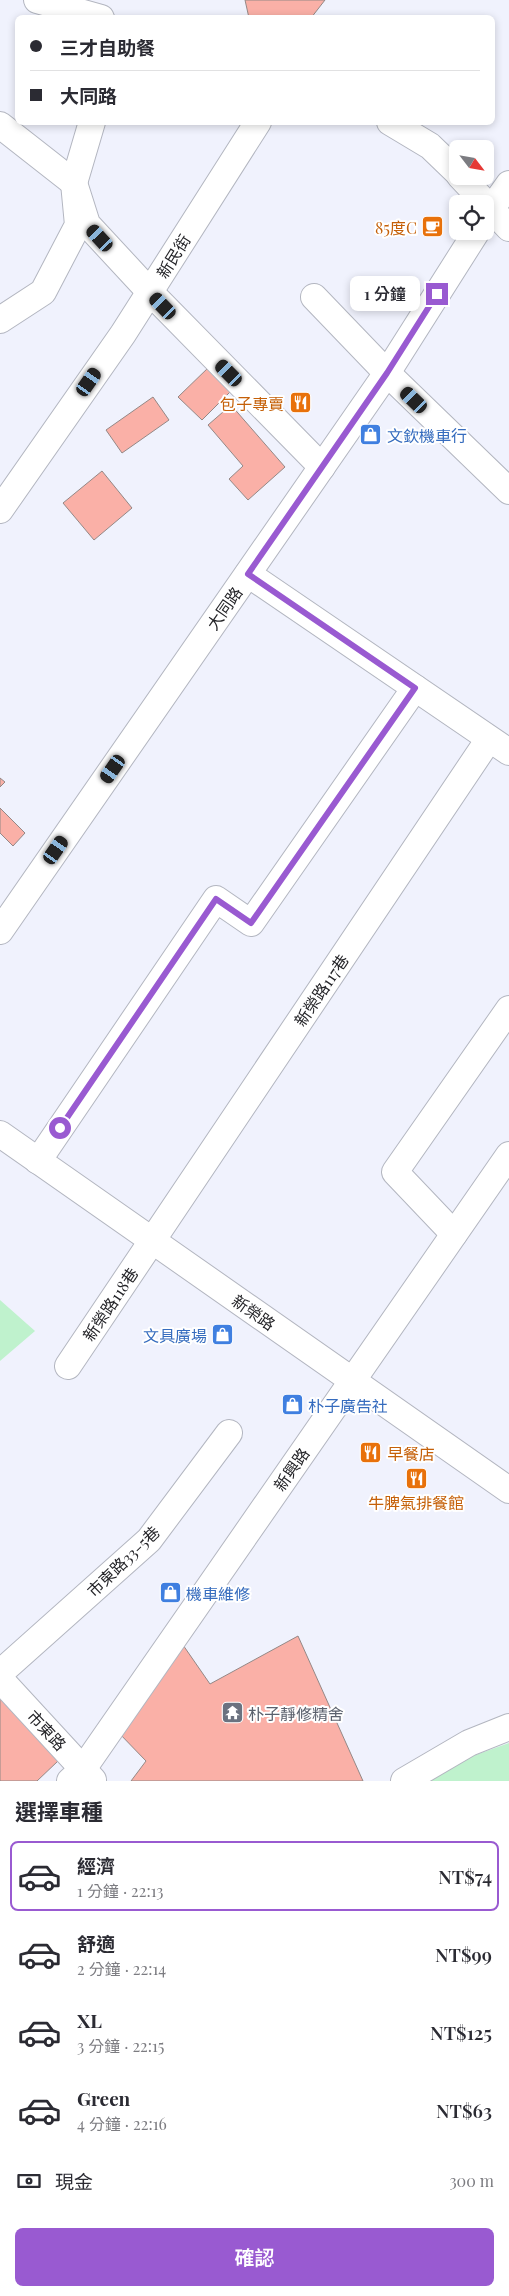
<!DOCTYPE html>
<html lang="zh-TW">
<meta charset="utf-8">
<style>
:root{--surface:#fff;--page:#f7f7f7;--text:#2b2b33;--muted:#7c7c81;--line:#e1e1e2;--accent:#995ad1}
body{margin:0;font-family:"Playfair Display","Noto Sans TC",serif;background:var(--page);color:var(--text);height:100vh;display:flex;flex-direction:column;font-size:19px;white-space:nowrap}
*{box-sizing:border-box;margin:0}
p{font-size:16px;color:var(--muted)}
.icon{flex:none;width:28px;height:28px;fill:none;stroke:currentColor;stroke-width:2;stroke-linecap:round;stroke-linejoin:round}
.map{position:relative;height:1781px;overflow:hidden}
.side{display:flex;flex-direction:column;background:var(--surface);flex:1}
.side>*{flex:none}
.banner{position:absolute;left:15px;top:15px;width:480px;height:110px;border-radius:8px;box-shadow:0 2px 8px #0003;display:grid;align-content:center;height:110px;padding:0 15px;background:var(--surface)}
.needle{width:32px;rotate:121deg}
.controls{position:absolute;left:449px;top:140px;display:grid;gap:10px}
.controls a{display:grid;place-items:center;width:45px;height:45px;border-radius:8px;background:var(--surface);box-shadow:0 2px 8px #0003;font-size:25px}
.end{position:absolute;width:22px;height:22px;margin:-11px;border:6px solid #995ad1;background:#fff;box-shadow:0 0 0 2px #fff}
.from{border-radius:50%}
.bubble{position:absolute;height:35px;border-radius:8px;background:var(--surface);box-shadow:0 2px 8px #0003;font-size:16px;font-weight:600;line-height:35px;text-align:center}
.car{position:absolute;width:15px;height:30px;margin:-15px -8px;border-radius:6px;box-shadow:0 0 4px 1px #0007;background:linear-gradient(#222 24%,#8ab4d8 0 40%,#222 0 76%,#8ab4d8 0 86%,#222 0)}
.banner b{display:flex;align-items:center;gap:18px;height:48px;font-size:19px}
.banner b+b{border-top:1px solid var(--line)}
.banner i{width:12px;height:12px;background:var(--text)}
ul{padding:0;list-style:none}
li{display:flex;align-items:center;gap:15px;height:70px;margin:0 10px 8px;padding:0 5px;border:2px solid transparent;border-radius:8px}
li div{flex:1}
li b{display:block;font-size:19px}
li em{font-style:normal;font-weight:600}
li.active{border-color:var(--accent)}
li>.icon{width:45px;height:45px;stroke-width:1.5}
h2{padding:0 15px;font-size:22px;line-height:60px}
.pay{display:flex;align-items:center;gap:12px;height:55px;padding:0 15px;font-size:19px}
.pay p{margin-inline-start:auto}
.primary-button{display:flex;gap:10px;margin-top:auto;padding:10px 15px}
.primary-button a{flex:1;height:58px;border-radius:8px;background:var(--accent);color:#fff;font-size:20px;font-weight:600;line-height:58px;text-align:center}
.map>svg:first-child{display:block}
</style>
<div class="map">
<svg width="509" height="1781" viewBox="0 0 509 1781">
<rect width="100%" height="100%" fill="#f0f2fd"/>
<g fill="#bff2cd">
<path d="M0,1300l35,31 -35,30z"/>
<path d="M509,1743v38h-82l15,-14z"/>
</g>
<g fill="#fab0a7" stroke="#948886">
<path d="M245,0h80l-14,18h-62z"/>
<path d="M210,366l23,23 -31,31 -24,-23z"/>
<path d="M153,397l16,23 -47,33 -16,-23z"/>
<path d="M231,405l54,62 -37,33 -19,-21 14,-13 -35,-41z"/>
<path d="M102,471l30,37 -38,32 -31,-37z"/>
<path d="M0,778l5,4 -5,5z"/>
<path d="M0,808l25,25 -12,13 -13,-13z"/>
<path d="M298,1636l65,145h-232l15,-20 -29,-30 66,-86 27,39z"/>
<path d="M0,1697l58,64 -21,20h-37z"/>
</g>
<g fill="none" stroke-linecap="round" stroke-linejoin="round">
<defs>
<g id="minor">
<path d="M37,0l64,18"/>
<path d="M390,122l40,24 28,27"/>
<path d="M0,125l74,58 13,41 63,68 172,175"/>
<path d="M460,176l49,52"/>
<path d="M485,218l24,-34"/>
<path d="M314,297l73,76 122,118"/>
<path d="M0,320l43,-28 35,-67 -4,-42 18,-61"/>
<path d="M0,510l123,-176 135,-212"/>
<path d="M248,574l261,178"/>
<path d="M0,931l387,-558 90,-142"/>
<path d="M0,1134l509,356"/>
<path d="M38,1161l178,-262 35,24 164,-235"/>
<path d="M454,1234l-59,-62 114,-163"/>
<path d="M68,1366l421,-627"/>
<path d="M0,1673l149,-133 80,-107"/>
<path d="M0,1679l93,101"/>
<path d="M70,1781l13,-12 426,-614"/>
<path d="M404,1781l65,-38 40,-16"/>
</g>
</defs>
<use href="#minor" stroke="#b3b6c0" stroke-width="28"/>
<use href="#minor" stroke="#fff" stroke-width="26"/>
</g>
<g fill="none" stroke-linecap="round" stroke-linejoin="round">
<path stroke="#995ad1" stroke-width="6" d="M60,1128l156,-229 35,24 164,-235 -167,-114 139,-201 50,-79"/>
</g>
<defs>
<symbol id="cafe-square" viewBox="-11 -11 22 22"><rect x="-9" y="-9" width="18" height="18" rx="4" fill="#e8710a" stroke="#fff"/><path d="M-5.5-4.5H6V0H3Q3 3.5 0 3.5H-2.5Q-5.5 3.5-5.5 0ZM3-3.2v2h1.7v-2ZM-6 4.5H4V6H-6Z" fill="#fff"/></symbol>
<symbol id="restaurant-square" viewBox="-11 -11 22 22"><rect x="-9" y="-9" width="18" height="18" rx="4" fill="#e8710a" stroke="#fff"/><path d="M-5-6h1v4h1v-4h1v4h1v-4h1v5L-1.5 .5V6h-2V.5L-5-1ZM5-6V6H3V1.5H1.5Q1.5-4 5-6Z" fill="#fff"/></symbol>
<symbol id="shop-square" viewBox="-11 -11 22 22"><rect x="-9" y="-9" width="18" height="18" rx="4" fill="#3f7fe0" stroke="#fff"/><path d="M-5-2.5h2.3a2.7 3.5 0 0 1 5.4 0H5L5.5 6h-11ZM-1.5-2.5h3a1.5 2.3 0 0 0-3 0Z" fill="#fff"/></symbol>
<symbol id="temple-square" viewBox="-11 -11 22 22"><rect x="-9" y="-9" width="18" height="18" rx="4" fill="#6b7280" stroke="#fff"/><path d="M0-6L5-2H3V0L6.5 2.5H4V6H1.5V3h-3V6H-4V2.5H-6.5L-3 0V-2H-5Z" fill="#fff"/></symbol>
</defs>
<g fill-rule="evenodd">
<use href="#cafe-square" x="420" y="214" width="25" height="25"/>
<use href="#restaurant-square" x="288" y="390" width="25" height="25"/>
<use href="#shop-square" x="358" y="422" width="25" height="25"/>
<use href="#shop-square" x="210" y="1322" width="25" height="25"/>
<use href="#shop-square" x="280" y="1392" width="25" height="25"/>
<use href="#restaurant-square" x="358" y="1440" width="25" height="25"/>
<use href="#restaurant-square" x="404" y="1466" width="25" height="25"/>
<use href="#shop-square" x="158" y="1580" width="25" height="25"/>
<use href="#temple-square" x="220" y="1700" width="25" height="25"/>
</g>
<g text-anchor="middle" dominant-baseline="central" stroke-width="4" stroke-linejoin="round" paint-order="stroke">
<g font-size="16" fill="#c56008" stroke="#fff" text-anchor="end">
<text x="417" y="227">85度C</text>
<text x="284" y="403">包子專賣</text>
<text x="387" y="1453" text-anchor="start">早餐店</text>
<text x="416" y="1502" text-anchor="middle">牛脾氣排餐館</text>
</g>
<g font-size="16" fill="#252529" stroke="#fff">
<text transform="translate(173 256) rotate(-58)">新民街</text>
<text transform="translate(224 608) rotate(-55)">大同路</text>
<text transform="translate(321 990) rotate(-56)">新榮路117巷</text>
<text transform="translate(110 1304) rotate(-56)">新榮路118巷</text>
<text transform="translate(254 1312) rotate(35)">新榮路</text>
<text transform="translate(291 1469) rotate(-55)">新興路</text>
<text transform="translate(123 1561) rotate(-44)">市東路33-5巷</text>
<text transform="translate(47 1730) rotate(47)">市東路</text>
</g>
<g font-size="16" fill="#366cbe" stroke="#fff" text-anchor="start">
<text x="387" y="435">文欽機車行</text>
<text x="207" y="1335" text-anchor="end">文具廣場</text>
<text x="308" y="1405">朴子廣告社</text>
<text x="186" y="1593">機車維修</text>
</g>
<g font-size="16" fill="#5b616d" stroke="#fff" text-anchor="start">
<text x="248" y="1713">朴子靜修精舍</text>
</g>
</g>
</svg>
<div class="controls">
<a><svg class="needle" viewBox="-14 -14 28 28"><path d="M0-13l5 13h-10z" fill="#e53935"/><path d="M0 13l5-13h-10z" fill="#7c7c81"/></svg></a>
<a><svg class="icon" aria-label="locate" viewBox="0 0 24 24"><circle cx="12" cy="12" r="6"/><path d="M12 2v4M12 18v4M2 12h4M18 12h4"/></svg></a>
</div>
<i class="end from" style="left:60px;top:1128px"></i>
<i class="end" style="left:437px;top:294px"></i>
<div class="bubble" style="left:350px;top:276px;width:70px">1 分鐘</div>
<i class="car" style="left:100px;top:238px;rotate:317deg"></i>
<i class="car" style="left:163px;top:306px;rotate:316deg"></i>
<i class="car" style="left:229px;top:373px;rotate:315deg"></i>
<i class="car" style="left:89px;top:382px;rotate:35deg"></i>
<i class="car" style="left:414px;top:400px;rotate:314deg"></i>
<i class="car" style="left:113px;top:769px;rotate:215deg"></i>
<i class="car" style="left:56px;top:850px;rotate:35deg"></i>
<div class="banner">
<b><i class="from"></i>三才自助餐</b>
<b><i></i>大同路</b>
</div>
</div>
<section class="side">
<h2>選擇車種</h2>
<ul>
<li class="active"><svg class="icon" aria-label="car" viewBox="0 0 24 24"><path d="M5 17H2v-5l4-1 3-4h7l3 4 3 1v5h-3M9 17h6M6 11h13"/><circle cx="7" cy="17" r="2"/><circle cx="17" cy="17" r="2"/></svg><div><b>經濟</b><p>1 分鐘 · 22:13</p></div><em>NT$74</em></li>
<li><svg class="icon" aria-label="car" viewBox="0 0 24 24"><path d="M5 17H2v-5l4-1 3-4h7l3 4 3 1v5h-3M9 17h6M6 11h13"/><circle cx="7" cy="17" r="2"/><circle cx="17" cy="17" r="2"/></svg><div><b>舒適</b><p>2 分鐘 · 22:14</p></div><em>NT$99</em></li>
<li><svg class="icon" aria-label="car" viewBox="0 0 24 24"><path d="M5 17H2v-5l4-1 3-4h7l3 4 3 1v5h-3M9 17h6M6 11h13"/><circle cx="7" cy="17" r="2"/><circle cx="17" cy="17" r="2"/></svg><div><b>XL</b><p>3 分鐘 · 22:15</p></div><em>NT$125</em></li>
<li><svg class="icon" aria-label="car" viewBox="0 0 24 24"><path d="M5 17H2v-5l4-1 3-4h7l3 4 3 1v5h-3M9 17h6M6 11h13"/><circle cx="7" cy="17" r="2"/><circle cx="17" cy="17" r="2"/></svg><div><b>Green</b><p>4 分鐘 · 22:16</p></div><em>NT$63</em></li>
</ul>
<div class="pay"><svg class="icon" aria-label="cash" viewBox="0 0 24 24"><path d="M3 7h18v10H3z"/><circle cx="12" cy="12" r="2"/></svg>現金<p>300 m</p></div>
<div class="primary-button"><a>確認</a></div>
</section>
